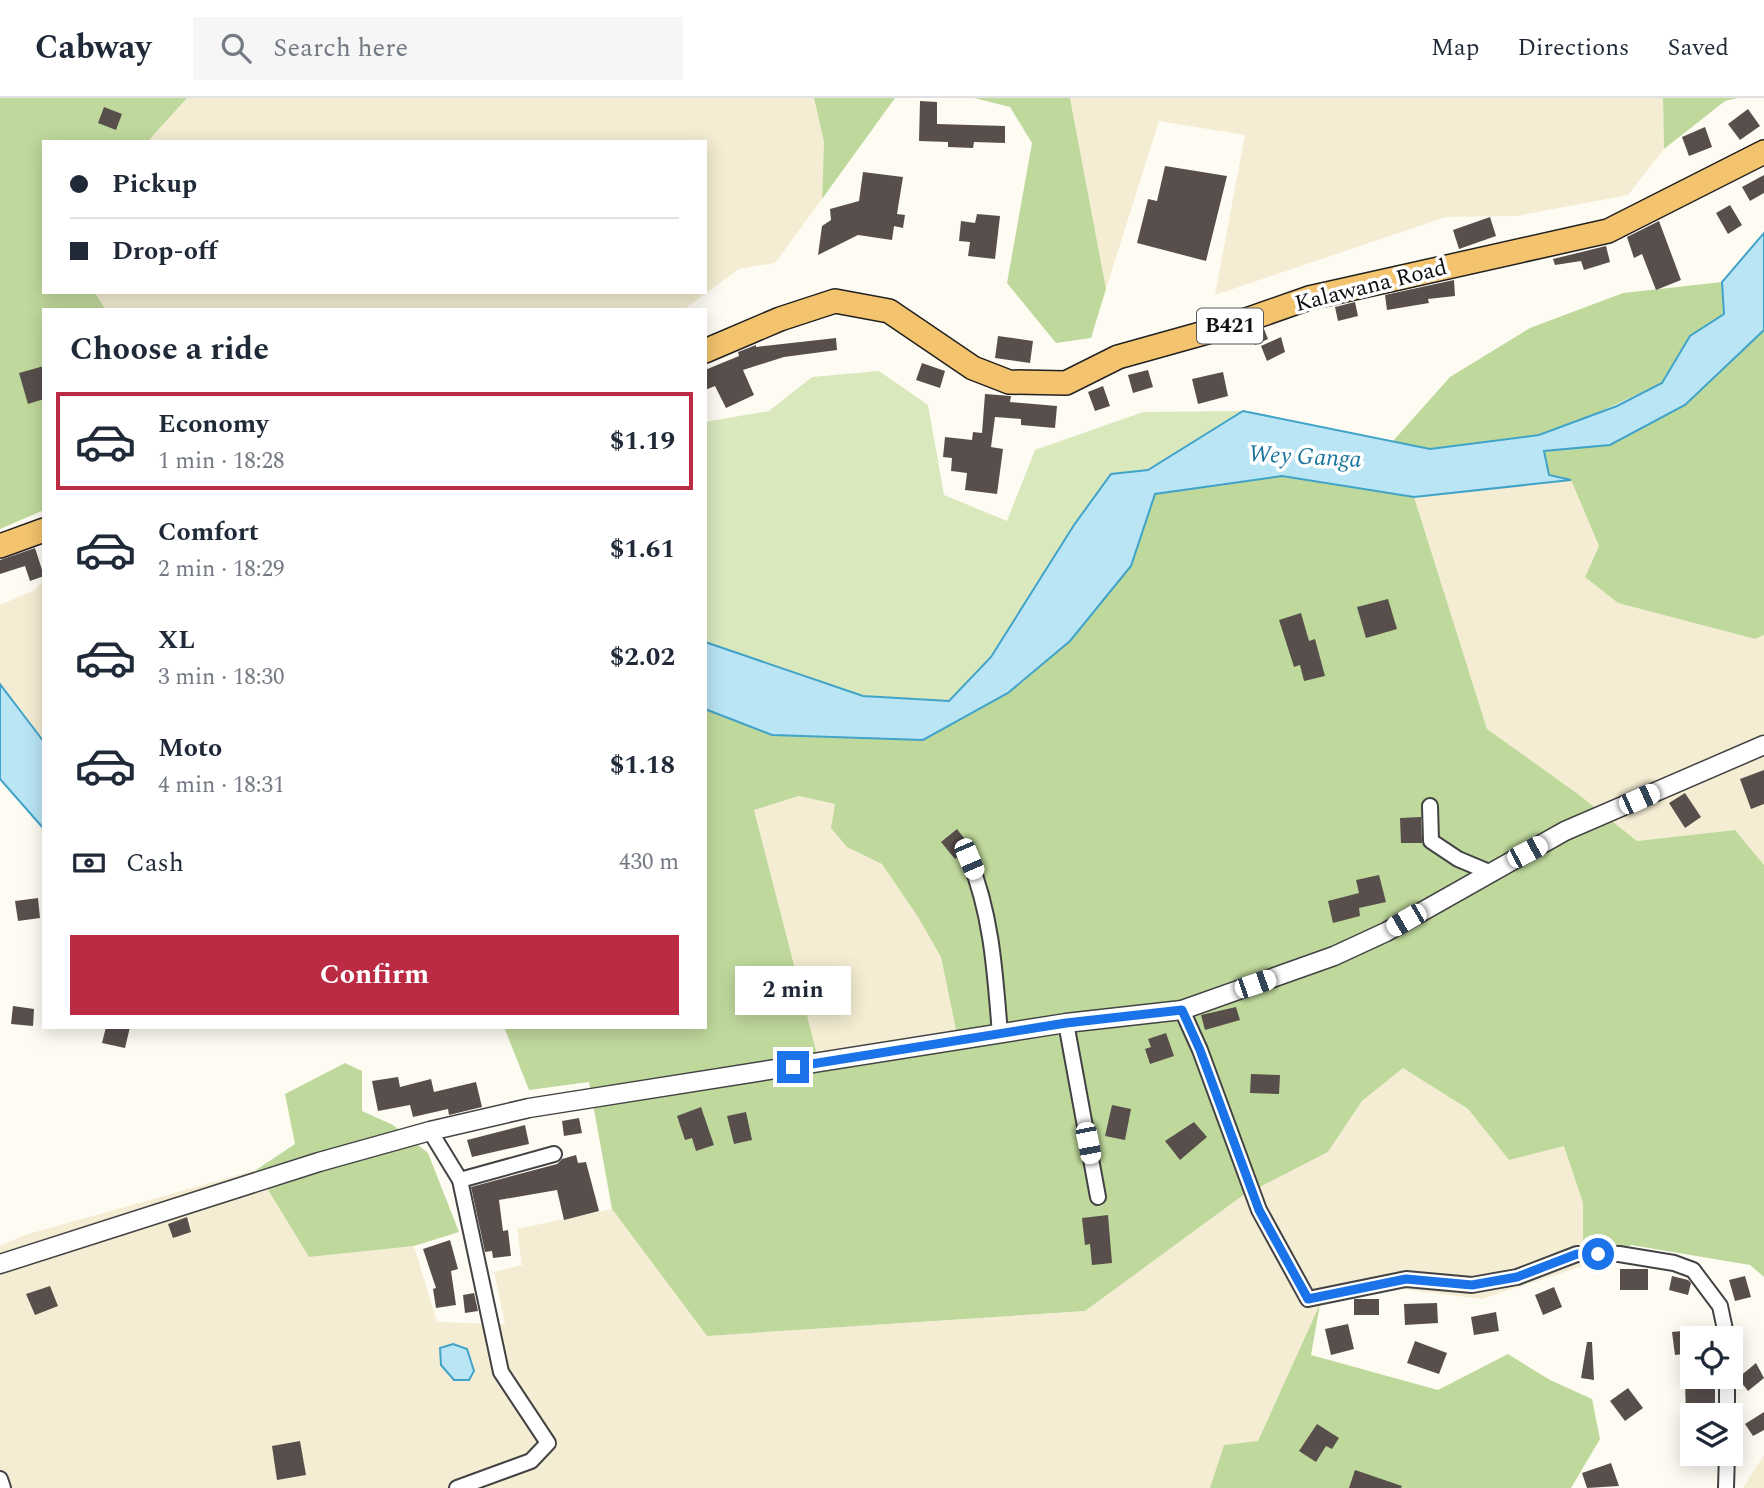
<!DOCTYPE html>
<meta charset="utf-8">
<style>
:root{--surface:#fff;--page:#f6f6f7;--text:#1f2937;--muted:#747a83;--line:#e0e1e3;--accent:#bb2c44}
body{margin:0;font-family:Spectral,serif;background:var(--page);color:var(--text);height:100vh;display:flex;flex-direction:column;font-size:26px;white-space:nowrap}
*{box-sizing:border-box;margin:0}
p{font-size:23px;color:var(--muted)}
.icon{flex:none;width:38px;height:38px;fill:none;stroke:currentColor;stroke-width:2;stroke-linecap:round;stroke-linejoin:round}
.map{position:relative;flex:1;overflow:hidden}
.panel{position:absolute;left:42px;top:210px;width:665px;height:721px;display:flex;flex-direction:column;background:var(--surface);border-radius:0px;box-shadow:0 4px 18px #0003}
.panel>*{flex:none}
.guide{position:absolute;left:42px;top:42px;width:665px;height:154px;border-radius:0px;box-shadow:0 4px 18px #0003;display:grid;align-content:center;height:154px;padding:0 28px;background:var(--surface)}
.tools{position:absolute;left:1680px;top:1228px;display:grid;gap:14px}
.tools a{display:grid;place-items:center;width:63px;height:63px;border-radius:0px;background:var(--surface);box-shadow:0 4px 18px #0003;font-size:35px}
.end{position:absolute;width:32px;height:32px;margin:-16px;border:9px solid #1a73e8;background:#fff;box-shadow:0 0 0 4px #fff}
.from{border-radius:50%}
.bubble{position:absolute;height:49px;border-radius:0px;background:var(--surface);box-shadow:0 4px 18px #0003;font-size:23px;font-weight:700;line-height:49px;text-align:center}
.car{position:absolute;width:21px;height:42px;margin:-21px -10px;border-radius:9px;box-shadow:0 0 5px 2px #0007;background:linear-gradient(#fff 24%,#345 0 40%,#fff 0 76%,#345 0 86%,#fff 0)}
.guide b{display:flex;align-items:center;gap:24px;height:66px;font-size:26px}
.guide b+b{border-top:2px solid var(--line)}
.guide i{width:18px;height:18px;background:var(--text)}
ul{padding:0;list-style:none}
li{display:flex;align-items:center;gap:21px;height:98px;margin:0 14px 10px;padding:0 14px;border:4px solid transparent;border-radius:0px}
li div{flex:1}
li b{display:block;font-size:26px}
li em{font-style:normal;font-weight:700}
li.active{border-color:var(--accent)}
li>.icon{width:63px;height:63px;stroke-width:1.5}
h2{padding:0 28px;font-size:32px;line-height:84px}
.pay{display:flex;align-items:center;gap:18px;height:77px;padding:0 28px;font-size:26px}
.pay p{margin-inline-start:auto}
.action{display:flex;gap:14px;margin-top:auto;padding:14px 28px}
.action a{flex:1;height:80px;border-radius:0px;background:var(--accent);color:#fff;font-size:28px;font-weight:700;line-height:80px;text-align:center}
header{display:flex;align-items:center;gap:42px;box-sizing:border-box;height:98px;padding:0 35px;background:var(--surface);border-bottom:2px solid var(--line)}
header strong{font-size:33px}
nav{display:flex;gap:38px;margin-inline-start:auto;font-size:24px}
.search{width:490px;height:63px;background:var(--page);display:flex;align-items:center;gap:18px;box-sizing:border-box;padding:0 24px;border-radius:0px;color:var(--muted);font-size:26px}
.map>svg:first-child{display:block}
</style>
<header>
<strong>Cabway</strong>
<div class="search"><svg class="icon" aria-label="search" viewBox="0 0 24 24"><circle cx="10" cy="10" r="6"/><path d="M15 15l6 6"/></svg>Search here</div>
<nav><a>Map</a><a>Directions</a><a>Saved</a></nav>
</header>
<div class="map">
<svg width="1764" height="1390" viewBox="0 0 1764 1390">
<rect width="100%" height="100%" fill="#fefbf3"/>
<g fill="#f4edd3">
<path d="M187,0h627l10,44 -2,57 -47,64 -36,6 -56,41h-577l-12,-18h611v-150h-560z"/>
<path d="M1070,0h593l1,51 -36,46 -112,21 -70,1 -231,78 30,-160 -86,-14 -53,168z"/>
<path d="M1571,382l28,66 -14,31 33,26 137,36 9,-4v230l-29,-35 -98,11 -59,-47 -91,-65 -73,-232z"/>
<path d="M42,484l2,2v158l-44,-58v-79l35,-15z"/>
<path d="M799,698l36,8 12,43 35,17 36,53 23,40 17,83 -139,22 -65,-252z"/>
<path d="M1403,970l65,41 41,51 55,-15 19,58v63l-101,33 -82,-10 -80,15 -62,137 -47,47h-1211v-242l25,-11 231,-65 53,87 105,-11 23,76 68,2 -11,-52 28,-7 -5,-36 95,-20 95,127 378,-25 157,-115 86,-44 34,-51z"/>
<path d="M1764,1357v33h-21z"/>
</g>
<path fill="#d9e8bd" d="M879,273l49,34 16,90 63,26 28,-71 108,-38 100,-1 -95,59 -37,4 -37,51 -83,132 -42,44 -91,-6 -153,-53v-220l64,-11 43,-34z"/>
<g fill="#bfd99c" fill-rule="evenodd">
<path d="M0,0h187l-40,44h-103v150h50l12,18h-62v200l-44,19z"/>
<path d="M814,0h81l-73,101 2,-57z"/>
<path d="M974,0h96l36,191 -15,49 -35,5 -49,-60 25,-140 -22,-36z"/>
<path d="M1663,0h75l-13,3 -61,48z"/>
<path d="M1722,184l2,32 -34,22 -28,47 -108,50 -124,16 -37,-8 57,-64 80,-49 93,-35z"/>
<path d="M1764,232v305l-9,4 -137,-36 -33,-26 14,-31 -28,-66 -22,-5 -6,-24 67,-6 75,-40z"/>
<path d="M1282,378l132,21 73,232 91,65 59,47 98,-11 29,35v412l-14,-12 -119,-20 -48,21v-63l-19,-57 -55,14 -41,-51 -65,-41 -41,33 -34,51 -86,44 -157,115 -378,25 -95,-127 -23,-127 -60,8 -25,-63h201v-318l67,26 151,5 208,-174 24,-72zM799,698l36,8 -4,24 16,19 35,17 36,53 23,40 17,83 84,-4 -224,22 -64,-248z"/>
<path d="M345,965l17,8v40l31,14 35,28 31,79 -45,14 -105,11 -53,-87 39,-26 -10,-50z"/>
<path d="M1320,1206l-9,51 127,35 70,-36 42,26 42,19 8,40 -29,49h-361l14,-43 34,-4z"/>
</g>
<g fill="#b9e5f4" stroke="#42a3c9" stroke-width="2">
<path d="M1764,135v97l-79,75 -75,40 -66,6 5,24 22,5 -157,17 -132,-21 -127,18 -24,72 -61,75 -62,52 -85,47 -151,-5 -67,-26v-67l158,54 86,5 42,-44 83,-132 37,-51 37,-4 95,-59 187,38 109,-14 78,-29 45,-23 28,-47 34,-22 -2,-32z"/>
<path d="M0,586l44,58v87l-44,-50z"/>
<path d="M453,1246l14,5 7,22 -5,9h-15l-13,-15 -1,-17z"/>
</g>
<g fill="#584f4c">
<path d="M920,3l17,1v22l68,2v17l-31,-1 -1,6 -25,-1v-5l-29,-1z"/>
<path d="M104,9l18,7 -6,16 -18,-7z"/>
<path d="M1748,11l12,17 -20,14 -12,-16z"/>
<path d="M1705,29l7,20 -23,9 -7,-19z"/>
<path d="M1165,68l62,10 -21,85 -69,-18 11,-44 9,2z"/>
<path d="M863,74l40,5 -6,37 8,1 -2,13 -9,-2 -2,14 -34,-5 -40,20 4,-29 9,-6 -1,-11 29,-8z"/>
<path d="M1764,77v18l-14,8 -8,-14z"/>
<path d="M1730,107l12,20 -14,9 -12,-21z"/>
<path d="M977,116l23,2 -5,43 -27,-3 2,-14 -11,-1 2,-20 14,2z"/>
<path d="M1490,119l6,19 -37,13 -6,-19z"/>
<path d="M1659,123l22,59 -25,10 -14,-36 -8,4 -7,-21z"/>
<path d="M1606,148l4,16 -26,8 -3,-9 -26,4 -2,-6z"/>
<path d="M1454,182l1,16 -27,3 1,4 -42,7 -2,-15z"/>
<path d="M1355,204l3,14 -20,5 -3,-14z"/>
<path d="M1264,231l4,10 -13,6 -5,-11z"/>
<path d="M998,238l35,5 -3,22 -35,-5z"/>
<path d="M1281,239l4,15 -18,9 -6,-15z"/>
<path d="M836,240l1,12 -53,7 -41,13 11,25 -28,13 -11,-22 -10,4v-20l34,-14 -1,-4 18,-7v2z"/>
<path d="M922,265l23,8 -5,17 -24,-8z"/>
<path d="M44,268v33l-16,5 -9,-31z"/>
<path d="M1148,272l5,17 -20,6 -5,-18z"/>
<path d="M1223,274l5,24 -30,8 -6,-25z"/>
<path d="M1103,288l7,20 -15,5 -7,-19z"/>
<path d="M985,296l26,2 -1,6 47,4 -2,22 -34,-3v-6l-26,-2 -4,30 12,2 -6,45 -32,-4 2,-17 -16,-2 1,-13 -9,-1 2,-20 27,3 1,-8 9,1z"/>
<path d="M35,450l9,28 -14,5 -5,-15 -25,8v-14z"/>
<path d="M1388,501l9,30 -31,9 -9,-31z"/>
<path d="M1301,515l8,28 6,-2 10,37 -21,5 -4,-16 -6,2 -15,-47z"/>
<path d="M1764,672v34l-13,5 -11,-30z"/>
<path d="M1685,695l16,24 -16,11 -16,-25z"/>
<path d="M1421,719l1,26h-21l-1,-25z"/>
<path d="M957,731l14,18 -16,12 -14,-17z"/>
<path d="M1379,777l7,27 -27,6 1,8 -27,7 -5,-22 31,-8 -3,-13z"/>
<path d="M38,800l2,20 -22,3 -3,-20z"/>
<path d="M13,908l21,3 -1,17 -22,-2z"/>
<path d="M1236,909l4,13 -35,10 -4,-15z"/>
<path d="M106,929h24l-5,21 -23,-5z"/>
<path d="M1166,935l8,23 -24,8 -5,-15 6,-2 -3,-8z"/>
<path d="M1251,976l29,1 -1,19 -29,-1z"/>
<path d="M398,979l2,10 31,-8 3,13 42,-10 6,25 -33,8 -1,-6 -35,8 -3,-12 -32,6 -6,-30z"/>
<path d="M1112,1007l19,4 -6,31 -20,-4z"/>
<path d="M701,1009l13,38 -18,6 -4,-13 -7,2 -8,-24z"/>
<path d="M746,1014l6,28 -18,4 -7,-28z"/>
<path d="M579,1020l3,15 -18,3 -2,-15z"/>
<path d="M1194,1024l13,15 -27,23 -15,-19z"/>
<path d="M525,1027l4,19 -57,13 -5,-17z"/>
<path d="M576,1057l2,8 8,-1 13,49 -35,9 -7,-30 -58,10 4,31 5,-1 3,26 -18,2 -1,-7 -7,1 -14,-65 86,-23 5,-5z"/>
<path d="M1108,1117l4,48 -20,2 -2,-21 -5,1 -3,-27z"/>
<path d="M187,1119l4,15 -18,6 -5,-14z"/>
<path d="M450,1142l8,29 -7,2 5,34 -20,3 -3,-19 3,-1 -13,-39z"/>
<rect x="1620" y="1171" width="28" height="21"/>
<path d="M1672,1178l16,4 3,3 -3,12 -19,-5z"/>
<path d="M1745,1178l6,21 -16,4 -6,-21z"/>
<path d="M50,1188l8,20 -23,9 -9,-21z"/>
<path d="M1554,1189l8,20 -19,8 -8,-20z"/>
<path d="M474,1195l4,18 -13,2 -2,-18z"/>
<rect x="1354" y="1201" width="25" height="16"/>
<path d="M1437,1205l1,20 -33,2 -1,-21z"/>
<path d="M1496,1214l3,19 -25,4 -3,-18z"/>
<path d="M1348,1226l6,25 -23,6 -6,-26z"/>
<path d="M1692,1232v23l-17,2 -3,-23z"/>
<path d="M1415,1243l32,12 -8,21 -32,-11z"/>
<path d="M1587,1244h5l2,38 -13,-2z"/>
<path d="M1756,1265l8,15 -16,13 -10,-13z"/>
<path d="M1715,1280v38h-29l-1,-37z"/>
<path d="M1628,1290l15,20 -18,13 -15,-20z"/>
<path d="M1764,1314v18l-11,6 -8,-12z"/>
<path d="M1317,1326l22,14 -7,11 -6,-3 -10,16 -17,-11z"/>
<path d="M300,1343l6,34 -29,5 -5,-34z"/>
<path d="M1611,1365l8,23 -32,2 -5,-15z"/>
<path d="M1355,1372l47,16 -1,2h-52z"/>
</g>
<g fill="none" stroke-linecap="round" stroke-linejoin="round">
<defs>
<g id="minor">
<path d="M1430,708l1,35 27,18 31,13"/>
<path d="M969,761c23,57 26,114 31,175"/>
<path d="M1182,912l18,40 59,160 49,89 98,-20 66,6 45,-8 60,-23h42l55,9 19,7 27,36 7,33"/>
<path d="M1066,925l32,174"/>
<path d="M430,1033l30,49 41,192 47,71 -17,18 -74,27"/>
<path d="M460,1082l94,-26"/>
<path d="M1727,1318v-39"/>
<path d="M0,1381l3,9"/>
<path d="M1726,1390l1,-34"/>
</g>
<path id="tertiary" d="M0,1166l319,-102 111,-31 99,-23 537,-85 116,-13 152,-54 52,-24 179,-101 199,-86"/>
<g id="primary">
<path d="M705,253l75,-32 55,-18 54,10 84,57 36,14 57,1 52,-26 111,-31 80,-28 299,-67 156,-79"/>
<path d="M0,448l44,-16"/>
</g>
</defs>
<use href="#minor" stroke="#434343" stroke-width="18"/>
<use href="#tertiary" stroke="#434343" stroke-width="21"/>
<use href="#primary" stroke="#212121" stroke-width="26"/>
<use href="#minor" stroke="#fff" stroke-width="14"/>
<use href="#tertiary" stroke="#fff" stroke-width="18"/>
<use href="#primary" stroke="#f3c36e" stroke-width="23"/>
</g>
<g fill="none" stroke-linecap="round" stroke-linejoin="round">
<path stroke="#1a73e8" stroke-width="9" d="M793,969l273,-44 116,-13 18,40 59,160 49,89 98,-20 66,6 45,-8 60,-23h21"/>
</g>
<g text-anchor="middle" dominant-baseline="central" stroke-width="7" stroke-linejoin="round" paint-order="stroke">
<rect fill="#fff" stroke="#585858" stroke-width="2" x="1197" y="210.5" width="66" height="35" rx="5"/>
<g font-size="21" font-weight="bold" fill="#101010">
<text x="1230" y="228">B421</text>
</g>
<g font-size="23" fill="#101010" stroke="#fff">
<text transform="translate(1371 188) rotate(-14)">Kalawana Road</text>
</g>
<g font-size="24" font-style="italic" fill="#1c759e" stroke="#fff">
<text transform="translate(1305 359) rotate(3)">Wey Ganga</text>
</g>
</g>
</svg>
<div class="tools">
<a><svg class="icon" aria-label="locate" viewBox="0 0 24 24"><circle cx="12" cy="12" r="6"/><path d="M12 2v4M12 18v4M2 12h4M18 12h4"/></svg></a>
<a><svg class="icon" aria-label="layers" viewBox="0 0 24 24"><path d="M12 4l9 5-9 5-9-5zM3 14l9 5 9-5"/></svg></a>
</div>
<i class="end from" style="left:1598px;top:1156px"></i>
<i class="end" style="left:793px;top:969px"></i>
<div class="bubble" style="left:735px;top:868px;width:116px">2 min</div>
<i class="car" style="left:1639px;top:701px;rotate:66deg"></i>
<i class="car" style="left:1527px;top:754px;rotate:62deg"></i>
<i class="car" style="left:969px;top:761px;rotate:157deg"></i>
<i class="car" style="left:1406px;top:822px;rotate:240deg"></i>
<i class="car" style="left:1255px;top:886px;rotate:71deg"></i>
<i class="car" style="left:1088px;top:1045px;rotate:169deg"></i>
<div class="guide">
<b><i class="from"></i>Pickup</b>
<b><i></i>Drop-off</b>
</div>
<section class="panel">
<h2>Choose a ride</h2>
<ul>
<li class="active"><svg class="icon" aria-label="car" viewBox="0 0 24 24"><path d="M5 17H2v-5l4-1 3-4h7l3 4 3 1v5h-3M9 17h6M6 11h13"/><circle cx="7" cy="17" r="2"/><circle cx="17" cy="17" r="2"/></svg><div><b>Economy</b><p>1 min · 18:28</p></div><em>$1.19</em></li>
<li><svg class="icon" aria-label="car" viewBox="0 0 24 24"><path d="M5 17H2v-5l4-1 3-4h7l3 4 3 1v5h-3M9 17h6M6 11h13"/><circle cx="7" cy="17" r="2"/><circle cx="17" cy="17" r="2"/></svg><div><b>Comfort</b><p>2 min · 18:29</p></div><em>$1.61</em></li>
<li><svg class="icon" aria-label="car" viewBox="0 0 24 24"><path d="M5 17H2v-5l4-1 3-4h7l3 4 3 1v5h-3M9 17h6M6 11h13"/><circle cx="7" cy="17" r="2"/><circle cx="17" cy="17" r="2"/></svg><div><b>XL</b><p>3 min · 18:30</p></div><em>$2.02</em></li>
<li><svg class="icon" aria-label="car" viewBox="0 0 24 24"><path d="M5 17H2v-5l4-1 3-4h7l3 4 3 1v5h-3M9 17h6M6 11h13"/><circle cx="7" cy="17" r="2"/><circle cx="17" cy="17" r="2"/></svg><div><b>Moto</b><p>4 min · 18:31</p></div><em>$1.18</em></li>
</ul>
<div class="pay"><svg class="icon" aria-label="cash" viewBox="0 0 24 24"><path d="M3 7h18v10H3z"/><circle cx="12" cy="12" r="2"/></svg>Cash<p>430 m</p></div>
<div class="action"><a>Confirm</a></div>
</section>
</div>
